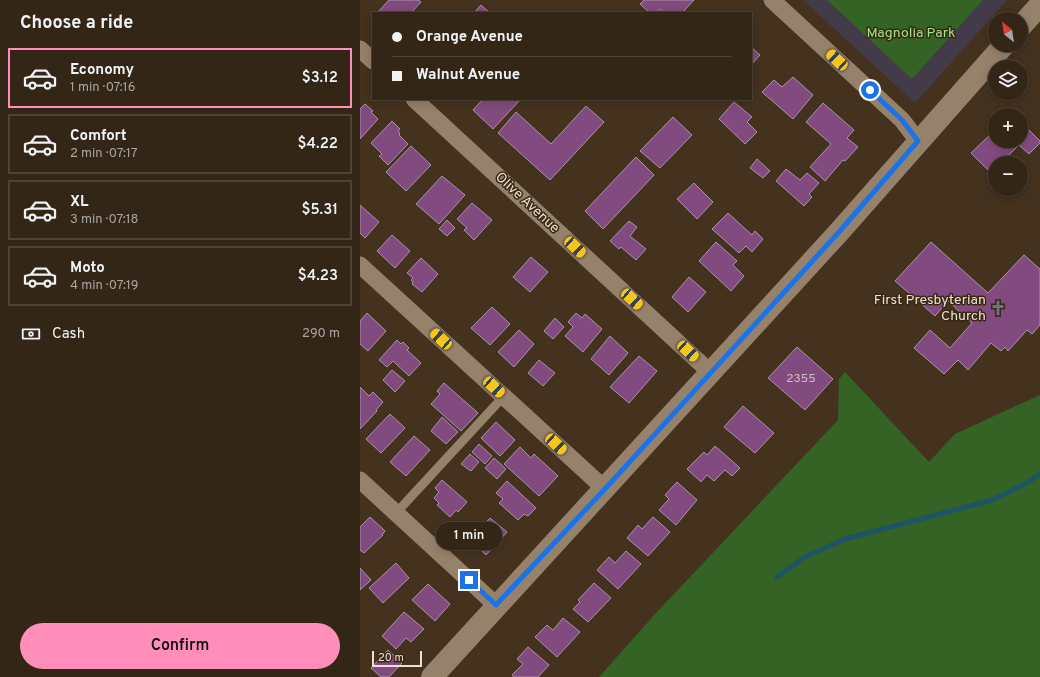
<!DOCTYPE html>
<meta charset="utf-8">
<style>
:root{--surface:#332617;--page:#3b2e20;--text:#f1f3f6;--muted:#a9a5a1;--line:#4e4336;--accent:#ff8ebb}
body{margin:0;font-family:Overpass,sans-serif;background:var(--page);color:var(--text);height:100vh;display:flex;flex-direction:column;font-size:15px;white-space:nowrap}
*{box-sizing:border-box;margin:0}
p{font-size:13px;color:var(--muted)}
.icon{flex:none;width:22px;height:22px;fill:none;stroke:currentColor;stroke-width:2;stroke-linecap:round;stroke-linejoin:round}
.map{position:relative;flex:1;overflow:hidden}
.details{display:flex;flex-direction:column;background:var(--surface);width:360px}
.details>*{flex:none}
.top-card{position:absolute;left:12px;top:12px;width:380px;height:88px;border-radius:0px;box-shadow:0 2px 10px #0003,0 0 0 1px var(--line);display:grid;align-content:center;height:88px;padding:0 20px;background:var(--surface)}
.needle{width:26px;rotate:330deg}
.controls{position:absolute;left:628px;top:12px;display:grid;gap:8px}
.controls a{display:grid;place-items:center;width:40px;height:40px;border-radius:50%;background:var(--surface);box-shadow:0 2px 10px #0003,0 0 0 1px var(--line);font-size:20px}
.scale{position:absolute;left:12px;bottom:10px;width:50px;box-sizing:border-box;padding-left:4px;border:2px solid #ede1d5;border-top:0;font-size:11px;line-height:14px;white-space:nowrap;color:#ede1d5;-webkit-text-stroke:3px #3a2815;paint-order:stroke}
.end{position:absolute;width:18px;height:18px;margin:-9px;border:5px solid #1a73e8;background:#fff;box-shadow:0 0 0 2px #fff}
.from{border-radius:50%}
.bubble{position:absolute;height:28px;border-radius:14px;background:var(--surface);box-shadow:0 2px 10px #0003,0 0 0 1px var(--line);font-size:13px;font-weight:600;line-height:28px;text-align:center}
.car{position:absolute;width:12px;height:24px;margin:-12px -6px;border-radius:5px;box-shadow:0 0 3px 1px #0007;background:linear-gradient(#f5c518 24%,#345 0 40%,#f5c518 0 76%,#345 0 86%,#f5c518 0)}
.top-card b{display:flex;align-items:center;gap:14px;height:38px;font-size:15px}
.top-card b+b{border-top:1px solid var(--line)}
.top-card i{width:10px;height:10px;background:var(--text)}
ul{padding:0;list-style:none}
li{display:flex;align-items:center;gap:12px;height:60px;margin:0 8px 6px;padding:0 12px;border:2px solid var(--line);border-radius:0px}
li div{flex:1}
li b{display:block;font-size:15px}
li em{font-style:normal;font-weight:600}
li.selected{border-color:var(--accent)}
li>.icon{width:36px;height:36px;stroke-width:1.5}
h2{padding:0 20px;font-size:18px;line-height:48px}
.pay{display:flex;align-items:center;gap:10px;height:44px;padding:0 20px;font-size:15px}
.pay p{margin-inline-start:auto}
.primary-button{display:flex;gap:8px;margin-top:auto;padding:8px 20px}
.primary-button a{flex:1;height:46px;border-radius:24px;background:var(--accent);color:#111;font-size:16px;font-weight:600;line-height:46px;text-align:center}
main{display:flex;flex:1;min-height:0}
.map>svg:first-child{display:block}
</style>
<main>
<section class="details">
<h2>Choose a ride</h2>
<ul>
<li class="selected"><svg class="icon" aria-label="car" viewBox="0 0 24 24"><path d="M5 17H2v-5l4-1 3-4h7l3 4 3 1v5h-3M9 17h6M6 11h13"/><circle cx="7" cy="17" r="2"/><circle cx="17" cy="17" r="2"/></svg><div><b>Economy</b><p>1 min · 07:16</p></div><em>$3.12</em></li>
<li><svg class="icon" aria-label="car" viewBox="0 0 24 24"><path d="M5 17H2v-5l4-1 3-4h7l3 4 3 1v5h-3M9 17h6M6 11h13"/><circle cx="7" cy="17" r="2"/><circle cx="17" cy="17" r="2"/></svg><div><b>Comfort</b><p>2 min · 07:17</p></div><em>$4.22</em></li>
<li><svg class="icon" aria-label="car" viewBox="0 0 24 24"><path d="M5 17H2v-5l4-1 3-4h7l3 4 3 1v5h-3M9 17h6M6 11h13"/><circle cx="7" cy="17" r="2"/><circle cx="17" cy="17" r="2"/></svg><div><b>XL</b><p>3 min · 07:18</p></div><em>$5.31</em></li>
<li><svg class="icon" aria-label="car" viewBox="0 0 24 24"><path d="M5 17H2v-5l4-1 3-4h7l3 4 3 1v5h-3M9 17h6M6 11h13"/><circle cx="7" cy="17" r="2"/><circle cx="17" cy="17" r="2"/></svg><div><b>Moto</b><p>4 min · 07:19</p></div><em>$4.23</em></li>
</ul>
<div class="pay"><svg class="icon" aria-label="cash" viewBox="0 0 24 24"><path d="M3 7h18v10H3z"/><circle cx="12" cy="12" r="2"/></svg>Cash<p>290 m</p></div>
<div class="primary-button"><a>Confirm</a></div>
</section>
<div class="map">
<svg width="680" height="677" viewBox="0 0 680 677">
<rect width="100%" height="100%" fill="#44321f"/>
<path fill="#433a4a" d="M443,0h204l-92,103z"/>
<g fill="#356225">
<path d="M467,0h156l-71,79z"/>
<path d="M485,372l84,90 26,-28 85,-39v282h-441l57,-64 182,-193 1,-41z"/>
</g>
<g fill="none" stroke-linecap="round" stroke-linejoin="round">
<path stroke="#1e5465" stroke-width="5" d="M417,577l28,-20 40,-18 147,-39 33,-16 15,-10"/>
</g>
<g fill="#824b80" stroke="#aa93a9">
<path d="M29,0h29l3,2 -10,11h-34z"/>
<path d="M284,0h50l-12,13h-17l-5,-4 -3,4h-7l-10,-9z"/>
<path d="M121,5l9,8h-16z"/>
<path d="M391,47l9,8 -9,10z"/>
<path d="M433,77l20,18 -20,24 -31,-27 12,-12 8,7z"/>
<path d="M123,99h38l-28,30 -20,-19z"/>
<path d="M374,102l18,15 -5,5 10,10 -12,12 -26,-25z"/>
<path d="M463,103l31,27 -7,8 11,9 -13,14 -2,-1 -18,21 -15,-14 21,-23 -25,-22z"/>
<path d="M5,104l8,7 -2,1 7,7 -18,20v-30z"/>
<path d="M226,106l18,16 -54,58 -52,-47 18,-21 35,32z"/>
<path d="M313,117l19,18 -32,33 -20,-17z"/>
<path d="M32,121l8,8 -2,2 2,2 -1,2 9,9 -20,21 -9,-9 3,-2 -11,-11z"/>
<path d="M662,123l18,18v2l-11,11 -10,-9 -18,18h-6v6l-4,4 -20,-20 24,-23v11h26z"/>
<path d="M51,146l20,19 -25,26 -20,-19z"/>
<path d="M276,157l18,18 -51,54 -18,-18z"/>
<path d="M397,159l13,12 -7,7 -13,-10z"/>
<path d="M426,169l14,11 7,-7 12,10 -10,11 3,3 -8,9 -28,-25z"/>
<path d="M82,176l23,19 -26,29 -23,-20z"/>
<path d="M334,183l19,19 -16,17 -20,-20z"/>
<path d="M112,203l20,17 -18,20 -10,-10 3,-2 -10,-9z"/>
<path d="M0,205l19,17 -14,16 -5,-5z"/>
<path d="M368,213l24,22 3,-4 8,8 -11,13 -6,-6 -7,7 -27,-24z"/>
<path d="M87,220l8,8 -8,8 -8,-7z"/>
<path d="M269,221l8,6 -7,9 16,13 -10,11 -15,-13 -2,2 -9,-8z"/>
<path d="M32,235l18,16 -15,17 -18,-17z"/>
<path d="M356,242l21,19 -4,4 11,11 -13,15 -32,-30z"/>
<path d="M571,242l57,51 36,-38 16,14v56l-8,9 -5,-4 -19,21 -3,-4 -4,4 -10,-8 -23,27 -10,-10 -14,14 -30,-26 16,-18 20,18 22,-25 -24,-22 -13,15 -40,-35z"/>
<path d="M171,257l17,15 -18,20 -17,-15z"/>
<path d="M61,258l17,16 -16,18 -10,-8 1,-2 -2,-2 2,-2 -6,-5z"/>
<path d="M329,277l17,15 -18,20 -16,-15z"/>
<path d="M132,307l18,17 -20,21 -19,-17z"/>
<path d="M7,313l19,18 -18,20 -8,-7v-23z"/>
<path d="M216,313l6,5 3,-4 17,15 -19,23 -18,-16 8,-9 -5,-5z"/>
<path d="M195,318l9,9 -11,12 -9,-8z"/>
<path d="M159,330l15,14 -20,23 -16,-15z"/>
<path d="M250,336l18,17 -19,22 -18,-16z"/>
<path d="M37,340l4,4 2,-2 6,6 -2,2 14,13 -12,13 -16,-15 -6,6 -8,-7z"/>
<path d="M437,347l36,32 -28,31 -37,-32z"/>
<path d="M279,356l18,15 -28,32 -19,-16z"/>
<path d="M179,360l16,13 -12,13 -15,-13z"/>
<path d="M32,370l13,11 -10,11 -12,-12z"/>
<path d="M84,383l34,30 -17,18 -30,-27 9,-10 -3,-3z"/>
<path d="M0,387l9,9 4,-4 10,10 -7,8 1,1 -17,18z"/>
<path d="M383,406l31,27 -19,20 -31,-26z"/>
<path d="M30,414l15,14 -24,25 -15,-14z"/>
<path d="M82,417l16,15 -12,12 -15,-13z"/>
<path d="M136,422l19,18 -15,16 -19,-18z"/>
<path d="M54,436l16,14 -24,26 -16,-14z"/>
<path d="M119,444l13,12 -7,8 -13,-12z"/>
<path d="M355,446l25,22 -8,8 -7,-6 -11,11 -7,-6 -6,7 -14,-13 17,-17 3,3z"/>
<path d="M160,447l11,11 3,-4 24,22 -19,20 -35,-32z"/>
<path d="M110,454l9,8 -8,9 -10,-7z"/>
<path d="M134,458l12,11 -9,10 -12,-11z"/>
<path d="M82,480l25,22 -9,10 -2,-2 -6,7 -13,-12 2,-2 -5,-5 5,-6 -4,-4z"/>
<path d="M147,481l29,27 -8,8 -4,-2 -6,6 -19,-17 4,-4 -7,-6z"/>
<path d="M317,482l20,18 -21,25 -17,-15 10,-11 -4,-4z"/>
<path d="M10,517l15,14 -3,4h1l-19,18 -4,-3v-23z"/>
<path d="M293,517l17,15 -22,24 -21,-18 11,-13 4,4z"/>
<path d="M130,518l17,14 -21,23 -16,-15z"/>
<path d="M266,551l15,13 -23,25 -21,-19 12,-13 6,6z"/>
<path d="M36,563l13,15 -26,25 -14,-15z"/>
<path d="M0,568l11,12 -11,10z"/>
<path d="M234,583l17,15 -23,24 -15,-13 7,-7 -2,-2z"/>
<path d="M68,584l22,20 -15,17 -23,-21z"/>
<path d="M44,612l20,17 -13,13 -5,-4 -10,11 -14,-13z"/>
<path d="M203,618l17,14 -23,25 -22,-20 12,-12 6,5z"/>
<path d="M168,647l21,18 -11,12h-24l-2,-2 11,-11 -6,-5z"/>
<path d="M28,650l14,13 -13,14h-8l-10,-9z"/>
</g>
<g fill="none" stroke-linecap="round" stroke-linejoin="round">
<path stroke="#96816b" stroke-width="9" d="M36,513l108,-117"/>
<g stroke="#96816b" stroke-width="17">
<path d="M412,0l130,120 16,21"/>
<path d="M0,49l13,12"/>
<path d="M54,99l296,273"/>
<path d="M0,265l245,224"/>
<path d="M0,480l136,125"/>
</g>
<g stroke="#96816b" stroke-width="22">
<path d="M661,26l19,-21"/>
<path d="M72,677l407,-445 165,-187"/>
</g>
</g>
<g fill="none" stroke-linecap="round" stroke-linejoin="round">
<path stroke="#1a73e8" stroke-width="5" d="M109,580l27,25 109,-116 234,-257 79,-91 -16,-21 -32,-30"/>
</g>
<defs>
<symbol id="church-bare" viewBox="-9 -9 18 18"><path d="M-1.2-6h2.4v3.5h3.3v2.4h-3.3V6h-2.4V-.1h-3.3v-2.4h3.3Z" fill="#6b7280" stroke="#3a2815" stroke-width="2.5" paint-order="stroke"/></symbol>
</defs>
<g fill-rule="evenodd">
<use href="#church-bare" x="627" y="297" width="22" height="22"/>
</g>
<g text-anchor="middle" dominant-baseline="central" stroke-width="3" stroke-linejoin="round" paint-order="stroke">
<g font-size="12" fill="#d2bcc0">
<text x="441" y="379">2355</text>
</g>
<g font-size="14" fill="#a0e28a" stroke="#3a2815">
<text x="551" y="33">Magnolia Park</text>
</g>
<g font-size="14" fill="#ede1d5" stroke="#3a2815">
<text transform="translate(167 203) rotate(43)">Olive Avenue</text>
</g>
<g font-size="14" fill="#ede1d5" stroke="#3a2815" text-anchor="end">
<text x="626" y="300">First Presbyterian<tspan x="626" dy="16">Church</tspan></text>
</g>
</g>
</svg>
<div class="controls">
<a><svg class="needle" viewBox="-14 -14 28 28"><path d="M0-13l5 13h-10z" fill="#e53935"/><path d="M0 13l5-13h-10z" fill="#a9a5a1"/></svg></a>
<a><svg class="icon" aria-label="layers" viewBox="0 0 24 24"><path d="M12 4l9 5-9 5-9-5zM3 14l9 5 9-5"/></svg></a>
<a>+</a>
<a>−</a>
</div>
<div class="scale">20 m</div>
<i class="end from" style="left:510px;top:90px"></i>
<i class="end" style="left:109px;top:580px"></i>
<div class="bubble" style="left:76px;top:522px;width:66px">1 min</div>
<i class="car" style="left:477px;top:60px;rotate:313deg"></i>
<i class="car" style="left:215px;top:247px;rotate:133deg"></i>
<i class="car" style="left:272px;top:299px;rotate:132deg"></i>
<i class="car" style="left:81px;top:339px;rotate:312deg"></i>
<i class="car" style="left:328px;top:351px;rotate:133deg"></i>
<i class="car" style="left:134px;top:387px;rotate:132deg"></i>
<i class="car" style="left:196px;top:444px;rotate:133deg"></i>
<div class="top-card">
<b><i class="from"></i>Orange Avenue</b>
<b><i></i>Walnut Avenue</b>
</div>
</div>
</main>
